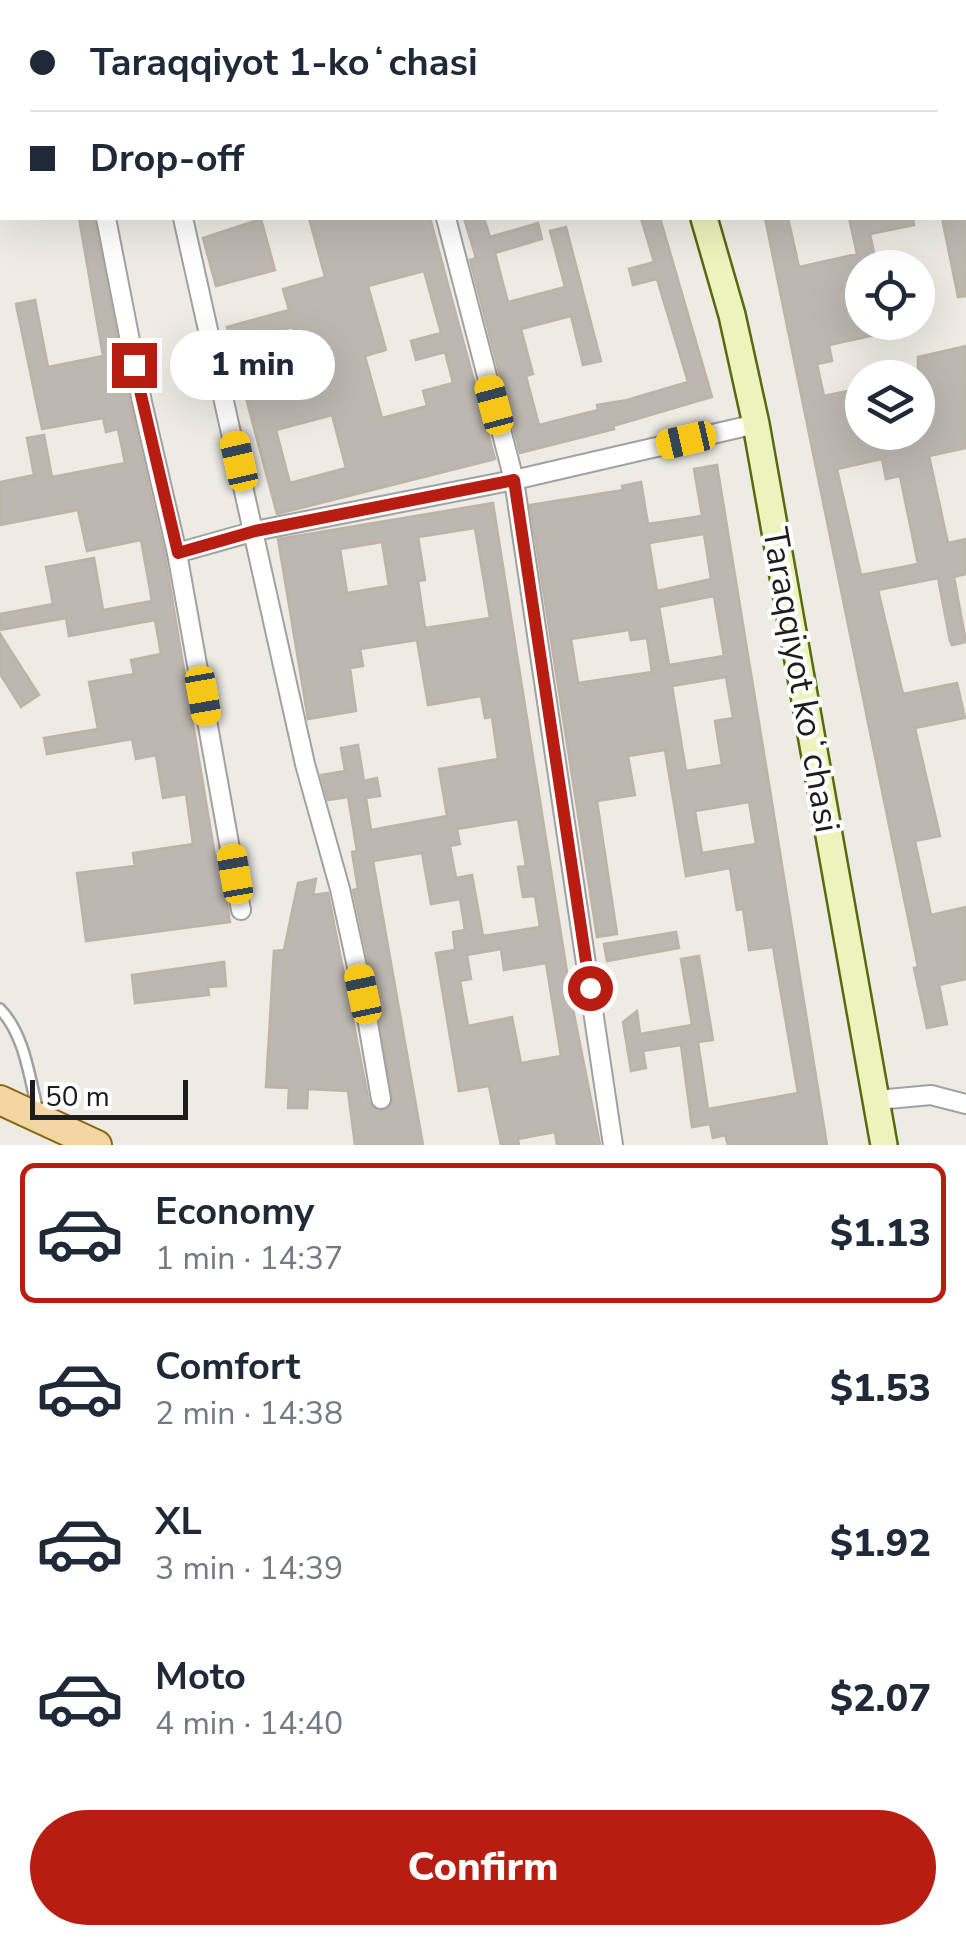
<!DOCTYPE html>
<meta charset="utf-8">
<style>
:root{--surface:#fff;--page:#f6f6f7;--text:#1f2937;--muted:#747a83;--line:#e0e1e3;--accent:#b81d12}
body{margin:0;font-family:"Nunito Sans",sans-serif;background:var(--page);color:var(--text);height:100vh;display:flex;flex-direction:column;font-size:38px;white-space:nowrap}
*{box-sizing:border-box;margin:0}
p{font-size:32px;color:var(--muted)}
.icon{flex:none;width:55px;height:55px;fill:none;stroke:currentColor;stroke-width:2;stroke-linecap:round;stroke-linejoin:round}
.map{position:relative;height:1145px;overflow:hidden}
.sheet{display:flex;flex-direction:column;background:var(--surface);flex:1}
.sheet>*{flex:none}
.top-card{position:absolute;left:0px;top:0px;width:968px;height:220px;box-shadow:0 10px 40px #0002;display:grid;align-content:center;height:220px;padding:0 30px;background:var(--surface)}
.fabs{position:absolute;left:845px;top:250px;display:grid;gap:20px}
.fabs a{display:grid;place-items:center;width:90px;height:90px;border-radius:50%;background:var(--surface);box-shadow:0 10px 40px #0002;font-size:50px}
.scale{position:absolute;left:30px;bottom:25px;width:158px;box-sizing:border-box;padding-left:10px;border:5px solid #1d1d1d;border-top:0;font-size:28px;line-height:35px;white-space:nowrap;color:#1d1d1d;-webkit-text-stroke:8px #fff;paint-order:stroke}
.end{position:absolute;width:45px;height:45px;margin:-22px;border:12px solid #b81d12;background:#fff;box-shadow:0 0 0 5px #fff}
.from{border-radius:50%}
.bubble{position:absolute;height:70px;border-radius:35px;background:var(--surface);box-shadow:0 10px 40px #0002;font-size:32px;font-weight:800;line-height:70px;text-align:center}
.car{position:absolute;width:30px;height:60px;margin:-30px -15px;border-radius:12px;box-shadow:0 0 8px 2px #0007;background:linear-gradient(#f5c518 24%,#345 0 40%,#f5c518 0 76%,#345 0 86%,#f5c518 0)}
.top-card b{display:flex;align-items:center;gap:35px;height:95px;font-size:38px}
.top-card b+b{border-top:2px solid var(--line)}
.top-card i{width:25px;height:25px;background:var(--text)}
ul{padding:18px 0 0;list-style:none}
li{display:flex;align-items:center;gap:30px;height:140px;margin:0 20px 15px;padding:0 10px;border:5px solid transparent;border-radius:15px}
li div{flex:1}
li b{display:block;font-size:38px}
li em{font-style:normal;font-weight:800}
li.selected{border-color:var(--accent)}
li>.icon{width:90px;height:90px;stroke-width:1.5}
.cta{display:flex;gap:20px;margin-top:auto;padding:20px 30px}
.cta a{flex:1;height:115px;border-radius:60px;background:var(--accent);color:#fff;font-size:40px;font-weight:800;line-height:115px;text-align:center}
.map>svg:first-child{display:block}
</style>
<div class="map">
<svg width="966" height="1145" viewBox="0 0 966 1145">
<rect width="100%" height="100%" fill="#edebe4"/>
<g fill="#bdb7b1" stroke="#bdb3a7" stroke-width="2.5" fill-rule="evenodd">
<path d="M79,218h15l36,186 35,152 50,300h4l11,66 -144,19 -9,-68 58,-7 -2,-13 60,-9 -7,-50 -23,4 -7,-43 -20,4 -4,-20 -85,15 -3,-16 54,-9 -9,-47 45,-8 -3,-14 30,-6 -6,-34 -86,16 -3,-18 -66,12v-16l53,-10 -7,-37 48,-9 9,52 49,-9 -11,-61 -54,11 -9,-41 -78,15v-43l34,-7 -7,-37 17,-3 8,42 73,-14 -7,-34 -12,3 -3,-14 -61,11 -26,-125 19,-4 13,67 55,-11z"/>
<path d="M309,218h121l65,241 -218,55 -50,-187 62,-17 -6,-21 42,-12zM424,271l17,62 -30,8 5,19 29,-8 8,31 -30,8 4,15 -45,12 -17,-62 21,-6 -18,-64zM293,327l11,41 -42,10 -11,-40zM332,415l14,53 -56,15 -14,-53z"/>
<path d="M464,218h20l6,19 48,-14 4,16 -47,14 13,49 57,-15 -15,-56 16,-4 35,134 -18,4 -12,-49 -50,13 12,45 -7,2 13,49 59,-15 -1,-5 30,-5 61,-18 -31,-103 -24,6 -4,-16 25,-7 -13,-44h19l52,179 -99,29 1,3 -94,24 -50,-193 6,-2z"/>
<path d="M765,218h23l11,49 58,-13 -8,-36h64l1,7 -44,9 7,34h-15v54h35l1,8 -69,15 3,16 -15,3 7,32 33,-7 5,43h56v-75l48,-11v102l-37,8 19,87 18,-4v35l-12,3 12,65 -14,3 -2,-4 -12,-63 -60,12 25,104 54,-11 8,35 -50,10 25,108 -25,5 16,74 35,-8v72l-27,6 8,39 -20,4 -13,-60 4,-1zM882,459l4,20 14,-3 18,88 -57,11 -24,-106z"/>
<path d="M942,218h24v78l-8,1z"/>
<path d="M261,219l14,51 -59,16 -13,-48z"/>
<path d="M717,465l51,313 59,367h-99l-3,-10 -12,3 -3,-14 -18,3 -11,-82 -38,6 3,17 -15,3 -8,-49 14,-11 3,23 52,-9 -11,-66 18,-3 14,84 -15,2 10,67 90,-16 -25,-146 -24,3 -6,-41 -6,1 -7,-42 -44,8 -21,-126 -37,6 7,39 -38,6 20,133 -20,3 -67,-432 93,-15 -1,-4 19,-4 7,42 54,-8 -8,-47zM704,534l7,45 -54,12 -8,-48zM714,596l10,60 -55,9 -10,-58zM629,630l2,10 16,-2 5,34 -74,11 -7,-44zM726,677l7,41 -18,3 7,44 -36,6 -14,-85zM749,802l7,42 -54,9 -7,-42z"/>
<path d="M493,503l79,501 28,141h-43l-2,-13 -37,7 1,6h-18l-12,-59 -30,5 -23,-138 19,-3 -2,-18 12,-2 -5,-31 -29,5 -9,-51 -49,8 50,284h-68l-7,-54 -40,-2 -1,19h-19l1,-20 -23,-1 8,-136 10,-1 14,-67 18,-4 -3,16 15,-2 41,209 7,8 6,1 11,-9 -18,-110 -22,-102 5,-1 -6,-37 5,-1 -9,-54 -20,3 -7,-25 24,-4 -4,-23 17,-3 6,36 13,-3 3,18 -14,2 5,32 76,-14 -8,-47 59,-10 -6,-42 -7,1 -4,-22 -53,9 -11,-65 -57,9 3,17 -13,2 6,43 -48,8 -30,-180zM475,528l15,90 -65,10 -7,-47 7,-1 -7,-43zM382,542l7,44 -42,7 -7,-44zM518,819l8,47 -8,1 5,30 12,-1 5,31 -57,9 -11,-61 -16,3 -6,-32 10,-2 -3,-15zM501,949l3,21 42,-7 15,93 -40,7 -9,-46 -44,9 -8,-45 11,-2 -4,-24z"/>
<path d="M0,634l39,61 -18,12 -21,-33z"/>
<path d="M676,932l3,16 -72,13 -3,-17z"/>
<path d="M224,962l2,24 -18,1 1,8 -74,8 -3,-28z"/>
</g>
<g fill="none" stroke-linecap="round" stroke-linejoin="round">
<defs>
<g id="lane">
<path d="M707,0l1,2"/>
<path d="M0,1009c25,26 29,68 38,102"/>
</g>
<g id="street">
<path d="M64,0l1,2"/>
<path d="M388,0l1,2"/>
<path d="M943,0l1,2"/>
<path d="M158,2l8,-2"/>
<path d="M0,38l2,-1"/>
<path d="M965,100l1,5"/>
<path d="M965,169h1"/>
<path d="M106,218l36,184 35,151 64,357"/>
<path d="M183,218l122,546 35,125 23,105 18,105"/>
<path d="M446,218l68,262 99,665"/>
<path d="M177,553l78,-22 259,-51 242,-56"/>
<path d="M877,1100l54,-5 35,9"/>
</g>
<g id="secondary">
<path d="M645,0v2"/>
<path d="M704,218l28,97 24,109 128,721"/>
</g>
<path id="primary" d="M0,1100l97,45"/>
</defs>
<use href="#lane" stroke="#a1a1a1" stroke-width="14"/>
<use href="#street" stroke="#a1a1a1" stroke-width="22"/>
<use href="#secondary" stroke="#59690e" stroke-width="30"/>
<use href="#primary" stroke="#89680d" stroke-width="32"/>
<use href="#lane" stroke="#fff" stroke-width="9"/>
<use href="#street" stroke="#fff" stroke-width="18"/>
<use href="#secondary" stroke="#edf3bc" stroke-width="25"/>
<use href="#primary" stroke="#f3d6a3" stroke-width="28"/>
</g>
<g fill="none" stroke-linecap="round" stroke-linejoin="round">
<path stroke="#b81d12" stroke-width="12" d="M134,365l44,188 77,-22 259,-51 76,508"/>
</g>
<g text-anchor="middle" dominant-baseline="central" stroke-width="8" stroke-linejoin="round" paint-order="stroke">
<g font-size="35" fill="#1d1d1d" stroke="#fff">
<text transform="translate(801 680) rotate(80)">Taraqqiyot koʻchasi</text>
</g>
</g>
</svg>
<div class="fabs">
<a><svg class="icon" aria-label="locate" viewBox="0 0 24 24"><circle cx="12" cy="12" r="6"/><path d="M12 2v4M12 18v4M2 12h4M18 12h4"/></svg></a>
<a><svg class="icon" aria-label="layers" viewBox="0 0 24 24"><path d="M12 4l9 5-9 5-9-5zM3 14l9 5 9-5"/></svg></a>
</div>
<div class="scale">50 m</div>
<i class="end from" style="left:590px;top:988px"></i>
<i class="end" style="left:134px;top:365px"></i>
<div class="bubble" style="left:170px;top:330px;width:165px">1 min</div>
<i class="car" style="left:494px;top:405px;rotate:345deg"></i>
<i class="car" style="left:686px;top:440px;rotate:257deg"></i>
<i class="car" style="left:239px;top:461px;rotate:347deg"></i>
<i class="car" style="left:203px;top:696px;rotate:170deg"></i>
<i class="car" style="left:235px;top:874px;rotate:350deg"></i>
<i class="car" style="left:363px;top:994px;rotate:348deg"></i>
<div class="top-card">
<b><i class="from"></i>Taraqqiyot 1-koʻchasi</b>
<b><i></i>Drop-off</b>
</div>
</div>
<section class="sheet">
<ul>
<li class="selected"><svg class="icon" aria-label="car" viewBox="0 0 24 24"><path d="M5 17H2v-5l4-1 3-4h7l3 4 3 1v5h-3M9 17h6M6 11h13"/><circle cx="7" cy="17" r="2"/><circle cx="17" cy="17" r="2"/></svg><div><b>Economy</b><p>1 min · 14:37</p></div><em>$1.13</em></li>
<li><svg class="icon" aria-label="car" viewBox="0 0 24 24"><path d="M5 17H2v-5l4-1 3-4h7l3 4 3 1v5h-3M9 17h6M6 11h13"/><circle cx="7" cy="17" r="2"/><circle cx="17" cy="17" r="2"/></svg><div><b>Comfort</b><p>2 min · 14:38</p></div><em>$1.53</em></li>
<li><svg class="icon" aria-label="car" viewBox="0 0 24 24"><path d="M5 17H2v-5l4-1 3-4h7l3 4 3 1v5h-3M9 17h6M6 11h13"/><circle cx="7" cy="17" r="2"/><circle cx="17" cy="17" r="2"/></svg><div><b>XL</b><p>3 min · 14:39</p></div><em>$1.92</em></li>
<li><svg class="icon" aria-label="car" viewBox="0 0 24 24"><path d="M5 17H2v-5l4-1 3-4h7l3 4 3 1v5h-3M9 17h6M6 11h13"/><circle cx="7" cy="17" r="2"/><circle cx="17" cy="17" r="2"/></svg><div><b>Moto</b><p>4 min · 14:40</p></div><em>$2.07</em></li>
</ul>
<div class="cta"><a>Confirm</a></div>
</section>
